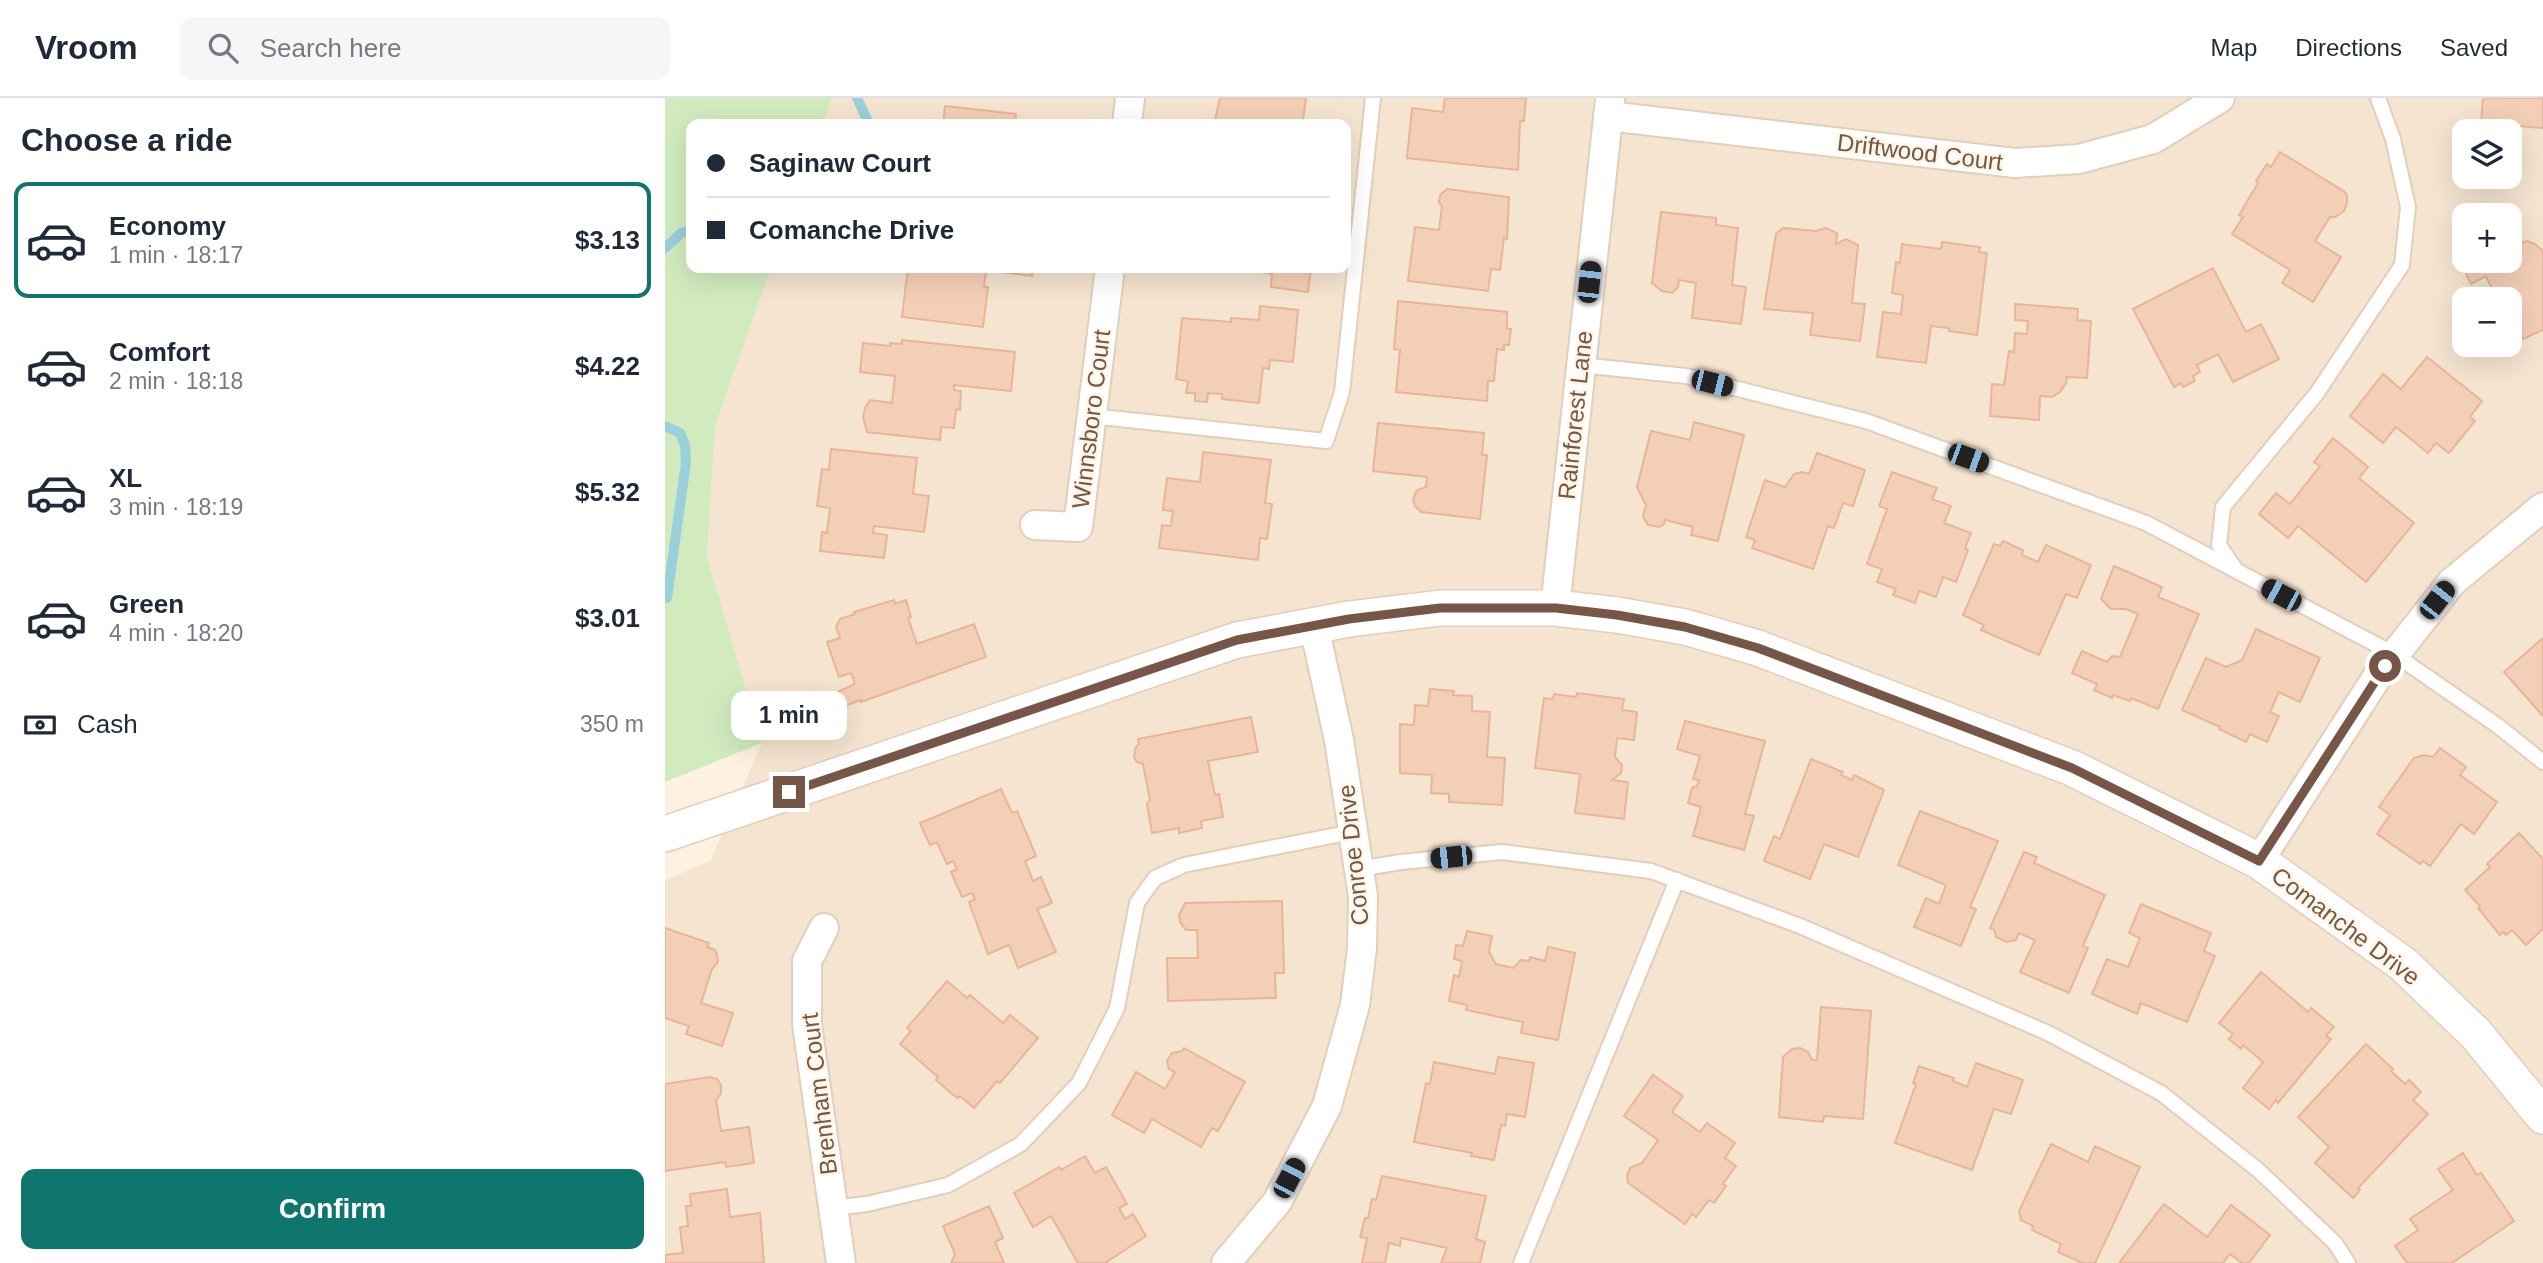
<!DOCTYPE html>
<meta charset="utf-8">
<style>
:root{--surface:#fff;--page:#f6f6f7;--text:#1f2937;--muted:#747a83;--line:#e0e1e3;--accent:#0f766e}
body{margin:0;font-family:Helvetica,sans-serif;background:var(--page);color:var(--text);height:100vh;display:flex;flex-direction:column;font-size:26px;white-space:nowrap}
*{box-sizing:border-box;margin:0}
p{font-size:23px;color:var(--muted)}
.icon{flex:none;width:38px;height:38px;fill:none;stroke:currentColor;stroke-width:2;stroke-linecap:round;stroke-linejoin:round}
.map{position:relative;flex:1;overflow:hidden}
.drawer{display:flex;flex-direction:column;background:var(--surface);width:665px}
.drawer>*{flex:none}
.hud{position:absolute;left:21px;top:21px;width:665px;height:154px;border-radius:14px;box-shadow:0 7px 28px #0002;display:grid;align-content:center;height:154px;padding:0 21px;background:var(--surface)}
.tools{position:absolute;left:1787px;top:21px;display:grid;gap:14px}
.tools a{display:grid;place-items:center;width:70px;height:70px;border-radius:14px;background:var(--surface);box-shadow:0 7px 28px #0002;font-size:35px}
.end{position:absolute;width:32px;height:32px;margin:-16px;border:9px solid #765747;background:#fff;box-shadow:0 0 0 4px #fff}
.from{border-radius:50%}
.bubble{position:absolute;height:49px;border-radius:14px;background:var(--surface);box-shadow:0 7px 28px #0002;font-size:23px;font-weight:700;line-height:49px;text-align:center}
.car{position:absolute;width:21px;height:42px;margin:-21px -10px;border-radius:9px;box-shadow:0 0 5px 2px #0007;background:linear-gradient(#222 24%,#8ab4d8 0 40%,#222 0 76%,#8ab4d8 0 86%,#222 0)}
.hud b{display:flex;align-items:center;gap:24px;height:66px;font-size:26px}
.hud b+b{border-top:2px solid var(--line)}
.hud i{width:18px;height:18px;background:var(--text)}
ul{padding:0;list-style:none}
li{display:flex;align-items:center;gap:21px;height:116px;margin:0 14px 10px;padding:0 7px;border:4px solid transparent;border-radius:14px}
li div{flex:1}
li b{display:block;font-size:26px}
li em{font-style:normal;font-weight:700}
li.active{border-color:var(--accent)}
li>.icon{width:63px;height:63px;stroke-width:1.5}
h2{padding:0 21px;font-size:32px;line-height:84px}
.pay{display:flex;align-items:center;gap:18px;height:77px;padding:0 21px;font-size:26px}
.pay p{margin-inline-start:auto}
.cta{display:flex;gap:14px;margin-top:auto;padding:14px 21px}
.cta a{flex:1;height:80px;border-radius:14px;background:var(--accent);color:#fff;font-size:28px;font-weight:700;line-height:80px;text-align:center}
header{display:flex;align-items:center;gap:42px;box-sizing:border-box;height:98px;padding:0 35px;background:var(--surface);border-bottom:2px solid var(--line)}
header strong{font-size:33px}
nav{display:flex;gap:38px;margin-inline-start:auto;font-size:24px}
.search{width:490px;height:63px;background:var(--page);display:flex;align-items:center;gap:18px;box-sizing:border-box;padding:0 24px;border-radius:14px;color:var(--muted);font-size:26px}
main{display:flex;flex:1;min-height:0}
.map>svg:first-child{display:block}
</style>
<header>
<strong>Vroom</strong>
<div class="search"><svg class="icon" aria-label="search" viewBox="0 0 24 24"><circle cx="10" cy="10" r="6"/><path d="M15 15l6 6"/></svg>Search here</div>
<nav><a>Map</a><a>Directions</a><a>Saved</a></nav>
</header>
<main>
<section class="drawer">
<h2>Choose a ride</h2>
<ul>
<li class="active"><svg class="icon" aria-label="car" viewBox="0 0 24 24"><path d="M5 17H2v-5l4-1 3-4h7l3 4 3 1v5h-3M9 17h6M6 11h13"/><circle cx="7" cy="17" r="2"/><circle cx="17" cy="17" r="2"/></svg><div><b>Economy</b><p>1 min · 18:17</p></div><em>$3.13</em></li>
<li><svg class="icon" aria-label="car" viewBox="0 0 24 24"><path d="M5 17H2v-5l4-1 3-4h7l3 4 3 1v5h-3M9 17h6M6 11h13"/><circle cx="7" cy="17" r="2"/><circle cx="17" cy="17" r="2"/></svg><div><b>Comfort</b><p>2 min · 18:18</p></div><em>$4.22</em></li>
<li><svg class="icon" aria-label="car" viewBox="0 0 24 24"><path d="M5 17H2v-5l4-1 3-4h7l3 4 3 1v5h-3M9 17h6M6 11h13"/><circle cx="7" cy="17" r="2"/><circle cx="17" cy="17" r="2"/></svg><div><b>XL</b><p>3 min · 18:19</p></div><em>$5.32</em></li>
<li><svg class="icon" aria-label="car" viewBox="0 0 24 24"><path d="M5 17H2v-5l4-1 3-4h7l3 4 3 1v5h-3M9 17h6M6 11h13"/><circle cx="7" cy="17" r="2"/><circle cx="17" cy="17" r="2"/></svg><div><b>Green</b><p>4 min · 18:20</p></div><em>$3.01</em></li>
</ul>
<div class="pay"><svg class="icon" aria-label="cash" viewBox="0 0 24 24"><path d="M3 7h18v10H3z"/><circle cx="12" cy="12" r="2"/></svg>Cash<p>350 m</p></div>
<div class="cta"><a>Confirm</a></div>
</section>
<div class="map">
<svg width="1878" height="1165" viewBox="0 0 1878 1165">
<rect width="100%" height="100%" fill="#fdf2e1"/>
<path fill="#f5e4cf" fill-rule="evenodd" d="M167,0h1711v1165h-1878v-383l45,-19 52,-118 -55,-186 8,-131 56,-158h575v-144h-523zM1799,33h45v46h-45zM1799,117h45v46h-45zM1799,201h45v46h-45z"/>
<path fill="#d1ebbf" d="M0,0h167l-9,26h-132v144h80l-56,158 -8,131 55,186 -97,39z"/>
<g fill="none" stroke-linecap="round" stroke-linejoin="round">
<g stroke="#9ad0da" stroke-width="10">
<path d="M192,0l12,26"/>
<path d="M0,150l16,-15 10,-2"/>
<path d="M0,328l15,7 5,12 1,18 -19,135"/>
</g>
</g>
<g fill="#f4cfb7" stroke="#e8b597" stroke-width="2">
<path d="M555,0h86l-3,22 18,2v2h-107z"/>
<path d="M780,0h81l-2,23h-4l-2,49 -111,-12 5,-50 31,4z"/>
<path d="M1818,0h60v30l-62,-5z"/>
<path d="M280,8l71,8 -1,10h-72z"/>
<path d="M1615,54l65,40 2,4v7l-3,8 -9,6h-5l-15,24 26,16 -28,45 -31,-19 8,-13 -58,-36 11,-17 -4,-2 19,-32 -2,-2 11,-17 4,3z"/>
<path d="M782,91l62,8 -2,42 -3,-1 -4,32 -9,-1 -3,22 -80,-10 7,-54 24,3 3,-24 -3,-3 1,-8z"/>
<path d="M996,114l55,6v7l22,3 -6,57 14,2 -5,37 -49,-6 4,-35 -17,-3 -1,7 -6,6 -10,-2 -10,-8z"/>
<path d="M1118,130l33,3 10,-3 11,5 -1,11 10,-5 12,6 -6,58 13,1 -5,37 -50,-6 3,-22 -49,-4 12,-75z"/>
<path d="M1844,142l3,5 15,-4 8,3 8,7v79l-20,9 -14,-27v-13h-12l-11,-23 -15,8 -17,-36 10,-5v18h45z"/>
<path d="M1277,144l38,5 -1,5 8,1 -10,82 -28,-4v-3l-18,-2 -5,37 -49,-6 6,-45 18,2 2,-19 -11,-2 4,-31 4,1 2,-19 39,5z"/>
<path d="M243,170h125l-1,8 -46,-6 -2,17h4l-5,40 -81,-10z"/>
<path d="M578,170h68l-3,24 -37,-5 1,-13z"/>
<path d="M1548,170l33,64 15,-8 18,35 -46,23 -15,-28 -21,11 3,7 -7,4 2,5 -12,6 -2,-4 -7,4 -41,-78z"/>
<path d="M733,203l109,11v17h4l-2,16h-5v5l-7,-1 -3,32h-6l-1,20 -91,-9 4,-42 -6,-1z"/>
<path d="M1350,206l63,5 -1,11 14,1 -4,57 -20,-1 -1,6 -6,9 -8,5 -12,-1 -1,24 -49,-4 2,-32 12,1 5,-34 5,1 1,-19 12,1 1,-13 -13,-1z"/>
<path d="M595,208l38,4 -5,52 -23,-2 -1,9 -6,-1 -4,35 -37,-4v-5l-14,-1 -1,9 -12,-1v-8h-9l2,-12 -12,-2 6,-61 49,4v-4l28,2z"/>
<path d="M237,242l113,12 -4,39 -57,-6v5l7,1 -1,19 -4,-1 -2,19 -13,-1 -1,13 -73,-8 -4,-15 2,-9 5,-8 22,3 3,-27 -35,-4 3,-29 27,3v-3l12,1z"/>
<path d="M1762,259l55,44 -12,16 5,4 -26,32 -13,-10 -8,10 -32,-26 -13,16 -33,-27 33,-42 18,15z"/>
<path d="M1029,324l50,13 -26,106 -27,-6 2,-8 -28,-7 -1,4 -5,3 -11,-2 -5,-9 3,-11 -9,-18 14,-56 39,9z"/>
<path d="M713,325l106,10 -2,22h5l-7,64 -59,-7 -6,-6 -2,-7 4,-9 9,-3 1,-10 -54,-6z"/>
<path d="M1668,340l35,29 -9,11 55,45 -48,59 -68,-56 -10,12 -29,-24 17,-21 14,11 30,-38 -6,-4z"/>
<path d="M166,351l86,9 -4,36 16,2 -5,36 -50,-6 -1,7 14,2 -3,23 -64,-7 2,-19 5,1 3,-25 -13,-2 5,-37 7,1z"/>
<path d="M538,354l68,8 -6,43 7,1 -5,35 -7,-1 -2,22 -99,-12 3,-23 9,1 2,-15 -10,-1 4,-32 33,4z"/>
<path d="M1152,355l48,17 -12,36 -10,-3 -9,25 -6,-2 -15,43 -61,-21 3,-8 -9,-3 19,-57 20,7 9,-13 8,-2 7,2z"/>
<path d="M1227,374l45,16 -5,11 19,7 -7,17 27,10 -6,15 3,2 -12,32 -13,-5 -7,20 -17,-6 -4,12 -22,-8 3,-6 -19,-7 5,-13 -15,-5 20,-55 -8,-3z"/>
<path d="M1338,443l20,9 -1,5 16,7 8,-17 45,20 -14,33 -11,-4 -27,61 -58,-25 3,-5 -21,-10 31,-71 6,2z"/>
<path d="M1449,468l48,21 -4,10 41,17 -41,95 -27,-11 -1,3 -17,-6 -1,3 -18,-8 3,-6 -25,-11 10,-22 25,11 5,-6 8,1 18,-43 -12,-5h-15l-10,-10z"/>
<path d="M229,502l1,4 11,-4 5,17 -3,1 9,26 57,-20 12,33 -125,45v-2l-16,6 -6,-15 16,-7 -4,-11 -12,4 -12,-35 13,-4 -4,-11 4,-8 15,-5 -1,-2z"/>
<path d="M1591,531l64,29 -20,44 -21,-10 -9,20 9,4 -12,26 -17,-8 -4,8 -27,-13 1,-2 -38,-17 24,-52 20,9 16,-7z"/>
<path d="M1878,540v78l-39,-44z"/>
<path d="M765,591l24,2 -1,4 19,1v15l18,1 -3,45 18,1 -3,47 -53,-3v-8l-18,-1 1,-18 -32,-2v-49l14,1 1,-20 13,1z"/>
<path d="M912,595l47,6 -2,11 15,2 -3,28 -17,-2 -2,19 7,8 -1,8 -9,7 16,2 -4,37 -49,-6 5,-39 -45,-6 9,-70 9,1 1,-5 22,3z"/>
<path d="M586,619l7,35 -50,9 7,34 4,-1 4,23 -22,4 1,7 -23,5v-5l-27,5 -5,-29 3,-4 -7,-36 -6,-2 -3,-5 2,-10 3,-3 -1,-5z"/>
<path d="M1020,623l80,20 -20,73 9,2 -10,34 -51,-14 8,-29 -13,-4 4,-15 5,-2 2,-6 -6,-1 7,-23 -23,-7z"/>
<path d="M1775,650l26,19 -6,8 37,27 -23,32 -13,-10 -31,42 -7,-5 -3,3 -43,-30 13,-19 -11,-8 35,-49 10,-3 9,2z"/>
<path d="M1146,661l32,13 -2,3 11,5 2,-5 30,15 -26,67 -34,-13 -14,35 -46,-18 10,-25 6,3z"/>
<path d="M336,691l11,24 5,-2 19,45 -11,5 8,20 8,-4 11,26 -15,6 19,43 -38,16 -9,-23 -21,9 -19,-52 6,-3 -3,-6 -10,4 -11,-25 6,-3 -4,-8 -6,3 -10,-22 -7,3 -10,-22z"/>
<path d="M1255,713l78,30 -28,66 6,2 -15,37 -47,-19 12,-29 13,6 7,-19 -48,-20z"/>
<path d="M1854,735l24,26v70l-17,16 -14,-15 -6,5 -3,-3 -3,3 -22,-27 2,-2 -15,-16 25,-23 -3,-3z"/>
<path d="M1359,754l13,5 -3,6 71,32 -22,51 5,2 -19,45 -49,-21 15,-32 -16,-7 -3,7 -9,2 -11,-5 -2,-8 -4,-1z"/>
<path d="M617,803l2,72h-9l1,25 -108,3 -1,-43h31l-1,-28h-11l-6,-8 -1,-7 6,-12z"/>
<path d="M1476,806l70,29 -7,18 11,5 -28,66 -46,-19 -4,11 -45,-20 15,-35 21,8 12,-29 -11,-5z"/>
<path d="M0,830l44,15 -2,4 8,3 2,4 1,8 -6,7 -11,34 32,10 -11,33 -36,-12 3,-8 -24,-8z"/>
<path d="M802,833l25,5 -3,16 7,12 17,4 8,-8 8,1 1,-4 15,4 3,-14 27,6 -17,87 -37,-7 2,-11 -57,-12 1,-5 -18,-4 5,-26 5,2 3,-16 -8,-2 2,-14 7,1z"/>
<path d="M1596,874l47,40 3,-4 23,19 -8,9 5,3 -53,64 -2,-3 -7,9 -26,-21 20,-26 -20,-17 -2,4 -12,-10 4,-5 -14,-11z"/>
<path d="M282,883l20,17 3,-3 33,28 7,-8 28,23 -38,45 -3,-2 -23,27 -14,-12 -2,2 -6,-4 -16,-14 2,-3 -38,-33 11,-13 -4,-3z"/>
<path d="M1156,909l50,4 -8,108 -39,-3 -1,6 -44,-5 4,-60 9,-8 8,-1 8,4 4,8h5z"/>
<path d="M1701,946l27,25 -2,2 14,13 4,-4 12,12 -8,8 15,14 -70,74 2,2 -7,8 -38,-35 14,-16 -31,-30z"/>
<path d="M519,950l61,34 -27,49 -6,-3 -11,19 -49,-28 -8,14 -32,-18 24,-43 29,17 10,-17 -6,-3 -2,-8 5,-8 10,-2z"/>
<path d="M833,959l36,6 -9,54 -18,-3 -2,12 -4,-1 -7,35 -23,-4 1,-3 -58,-11 12,-59 4,1 4,-22 61,12z"/>
<path d="M1311,965l47,17 -12,34 -17,-5 -22,61 -77,-27 21,-59 -3,-1 6,-17 35,12 -1,3 14,6z"/>
<path d="M988,977l30,21 -11,16 28,20 7,-9 28,20 -10,15 11,8 -13,18 3,2 -12,17 -5,-3 -13,17 -4,-3 -7,10 -57,-41 -1,-7 3,-8 12,-5 16,-23 -34,-24z"/>
<path d="M44,979l8,2 4,6v9l-5,6 5,31 28,-4 5,36 -28,4 -1,-5 -60,9v-87z"/>
<path d="M1386,1046l37,18 7,-16 45,21 -45,96h-13l-24,-11 3,-8 -29,-14 1,-4 -12,-6 -2,-9z"/>
<path d="M1798,1055l14,22 4,-2 33,48 -62,42h-45l-12,-17 23,-16 -8,-11 43,-29 -15,-21z"/>
<path d="M420,1058l10,17 11,-6 21,37 -8,4 6,11 8,-5 13,22 -41,27h-27l-27,-47 -18,11 -19,-34 45,-26 2,3z"/>
<path d="M717,1078l104,20 -10,43 9,3 -5,21h-39l6,-15 -46,-10 -1,8 -11,-3 -4,20h-23l5,-25 -7,-1 5,-19h3l4,-19 4,1z"/>
<path d="M62,1091l3,28 30,-4 4,50h-99v-8l18,-2 -3,-26 8,-1 -2,-20h5l-1,-12z"/>
<path d="M1499,1106l43,33 24,-32 39,30 -21,28h-7l-12,-9 -7,9h-101l-2,-1z"/>
<path d="M324,1108l14,32 -8,4 9,21h-53l4,-9 -12,-28z"/>
</g>
<g fill="none" stroke-linecap="round" stroke-linejoin="round">
<defs>
<g id="service">
<path d="M915,267l106,11 180,45 280,102 248,131 104,72 45,36"/>
<path d="M426,318l235,25 16,-49 31,-294"/>
<path d="M1571,472l-17,-25 4,-38 94,-114 85,-128 6,-58 -15,-68 -15,-41"/>
<path d="M693,771l43,-7 101,-10 149,19 149,55 248,107 113,60 97,77 77,73 13,20"/>
<path d="M168,1110l34,-4 81,-19 73,-41 58,-61 38,-75 20,-105 18,-25 29,-13 168,-33"/>
<path d="M856,1165l156,-383"/>
</g>
<g id="minor">
<path d="M943,18l407,47 64,-4 74,-20 67,-41"/>
<path d="M462,26l3,-26"/>
<path d="M370,427l43,2 32,-259"/>
<path d="M890,510l55,-509"/>
<path d="M1594,763l118,-184 75,-95 91,-75"/>
<path d="M159,830l-17,33v64l34,238"/>
<path d="M561,1165l51,-61 50,-96 28,-101 7,-57 1,-52 -24,-156 -25,-114"/>
</g>
<path id="tertiary" d="M0,736l572,-194 112,-21 91,-11h115l62,7 68,12 73,21 70,27 244,93 187,93 144,103 73,70 67,82"/>
</defs>
<use href="#service" stroke="#e2cebc" stroke-width="18"/>
<use href="#minor" stroke="#e2cebc" stroke-width="32"/>
<use href="#tertiary" stroke="#e2cebc" stroke-width="38"/>
<use href="#service" stroke="#fff" stroke-width="14"/>
<use href="#minor" stroke="#fff" stroke-width="28"/>
<use href="#tertiary" stroke="#fff" stroke-width="35"/>
</g>
<g fill="none" stroke-linecap="round" stroke-linejoin="round">
<path stroke="#765747" stroke-width="9" d="M124,694l448,-152 112,-21 91,-11h116l61,7 68,12 73,21 314,120 187,93 126,-195"/>
</g>
<g text-anchor="middle" dominant-baseline="central" stroke-width="5" stroke-linejoin="round" paint-order="stroke">
<g font-size="24" fill="#765747" stroke="#fff6e8">
<text transform="translate(1255 54) rotate(7)">Driftwood Court</text>
<text transform="translate(910 317) rotate(-84)">Rainforest Lane</text>
<text transform="translate(426 321) rotate(-83)">Winnsboro Court</text>
<text transform="translate(688 757) rotate(-96)">Conroe Drive</text>
<text transform="translate(1681 828) rotate(37)">Comanche Drive</text>
<text transform="translate(154 996) rotate(-97)">Brenham Court</text>
</g>
</g>
</svg>
<div class="tools">
<a><svg class="icon" aria-label="layers" viewBox="0 0 24 24"><path d="M12 4l9 5-9 5-9-5zM3 14l9 5 9-5"/></svg></a>
<a>+</a>
<a>−</a>
</div>
<i class="end from" style="left:1720px;top:568px"></i>
<i class="end" style="left:124px;top:694px"></i>
<div class="bubble" style="left:66px;top:593px;width:116px">1 min</div>
<i class="car" style="left:924px;top:184px;rotate:6deg"></i>
<i class="car" style="left:1047px;top:285px;rotate:104deg"></i>
<i class="car" style="left:1303px;top:360px;rotate:110deg"></i>
<i class="car" style="left:1616px;top:497px;rotate:298deg"></i>
<i class="car" style="left:1772px;top:502px;rotate:38deg"></i>
<i class="car" style="left:786px;top:759px;rotate:264deg"></i>
<i class="car" style="left:624px;top:1080px;rotate:28deg"></i>
<div class="hud">
<b><i class="from"></i>Saginaw Court</b>
<b><i></i>Comanche Drive</b>
</div>
</div>
</main>
